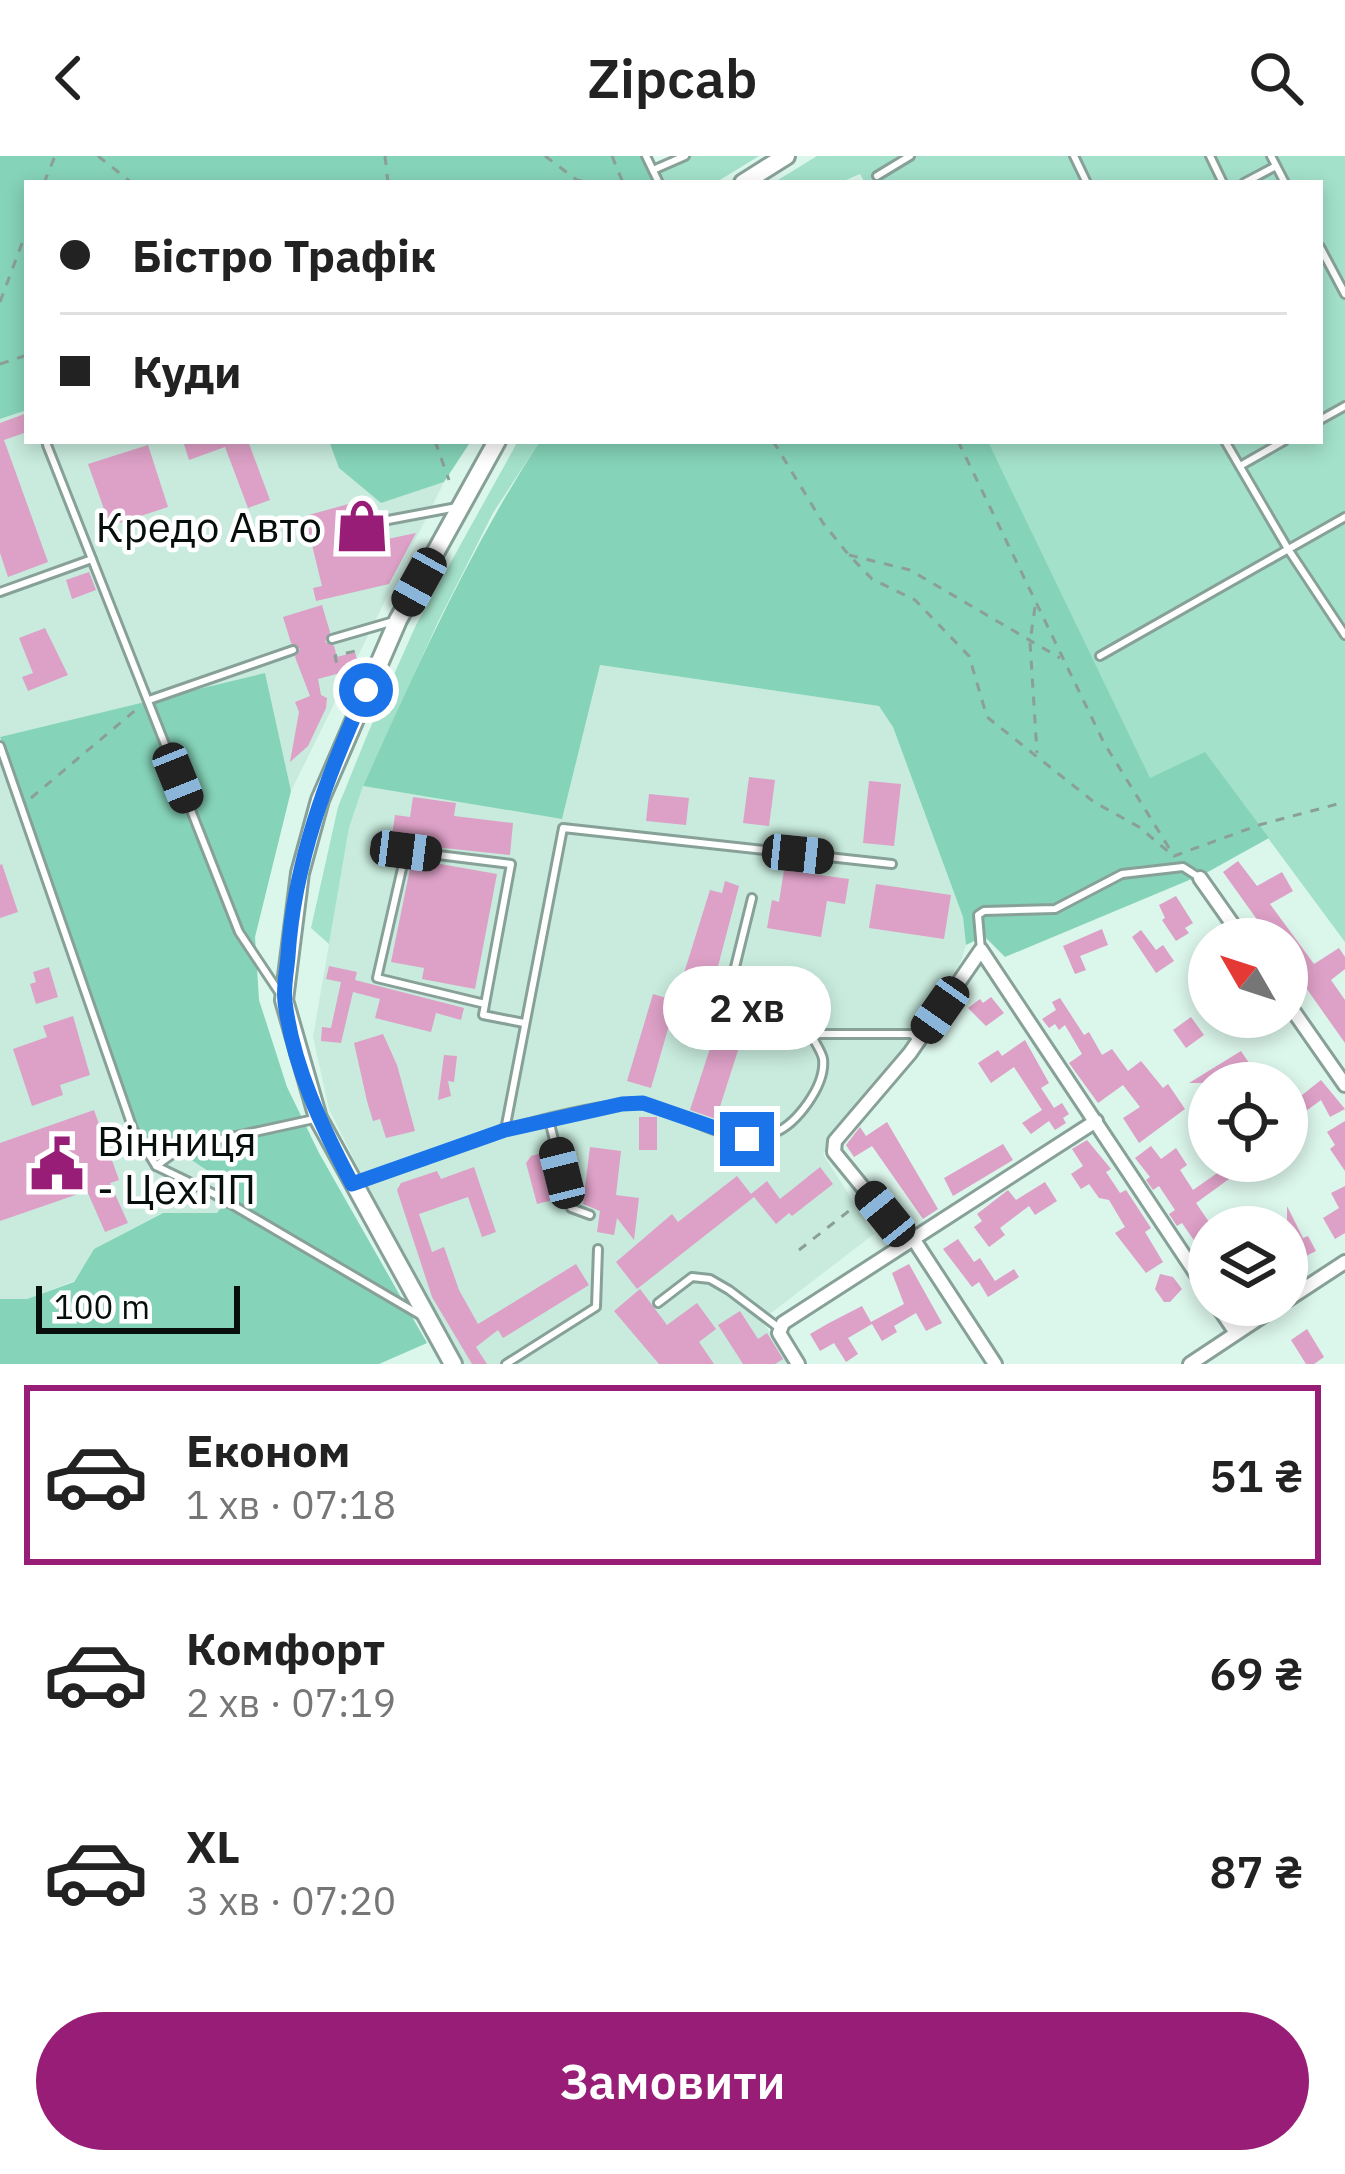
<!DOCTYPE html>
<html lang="uk">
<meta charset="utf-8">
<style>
:root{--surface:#fff;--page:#f2f2f2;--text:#222;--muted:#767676;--line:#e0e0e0;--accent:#971d77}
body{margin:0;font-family:"IBM Plex Sans",sans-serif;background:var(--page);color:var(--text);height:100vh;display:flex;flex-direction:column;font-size:45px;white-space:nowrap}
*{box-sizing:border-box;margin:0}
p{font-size:39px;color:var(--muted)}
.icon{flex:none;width:66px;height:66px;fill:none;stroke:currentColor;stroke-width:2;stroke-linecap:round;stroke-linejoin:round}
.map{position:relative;height:1208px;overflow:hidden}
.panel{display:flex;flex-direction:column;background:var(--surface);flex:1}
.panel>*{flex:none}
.guide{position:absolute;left:24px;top:24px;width:1299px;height:264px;border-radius:0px;box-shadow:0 6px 18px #0003;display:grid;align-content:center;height:264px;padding:0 36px;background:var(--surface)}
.needle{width:78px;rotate:309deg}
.controls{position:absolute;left:1188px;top:762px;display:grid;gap:24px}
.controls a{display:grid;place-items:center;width:120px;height:120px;border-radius:50%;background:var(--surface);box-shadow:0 6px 18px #0003;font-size:60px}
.scale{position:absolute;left:36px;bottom:30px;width:204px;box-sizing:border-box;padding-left:12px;border:6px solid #060f0b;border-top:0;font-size:33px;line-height:42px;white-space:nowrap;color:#060f0b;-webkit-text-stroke:9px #fff;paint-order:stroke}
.end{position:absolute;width:54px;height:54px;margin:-27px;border:15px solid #1a73e8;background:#fff;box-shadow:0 0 0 6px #fff}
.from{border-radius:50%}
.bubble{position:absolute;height:84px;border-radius:42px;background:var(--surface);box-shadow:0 6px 18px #0003;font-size:39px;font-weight:600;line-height:84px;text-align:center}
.car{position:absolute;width:36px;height:72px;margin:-36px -18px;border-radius:15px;box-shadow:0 0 9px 3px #0007;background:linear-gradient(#222 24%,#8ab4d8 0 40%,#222 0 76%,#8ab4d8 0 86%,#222 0)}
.guide b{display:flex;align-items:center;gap:42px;height:114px;font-size:45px}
.guide b+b{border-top:3px solid var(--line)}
.guide i{width:30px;height:30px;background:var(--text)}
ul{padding:21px 0 0;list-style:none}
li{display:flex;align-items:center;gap:36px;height:180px;margin:0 24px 18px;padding:0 12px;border:6px solid transparent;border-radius:0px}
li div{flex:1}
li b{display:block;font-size:45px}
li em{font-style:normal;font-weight:600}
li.selected{border-color:var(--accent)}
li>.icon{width:108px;height:108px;stroke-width:1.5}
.cta{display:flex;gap:24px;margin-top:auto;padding:24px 36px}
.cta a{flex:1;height:138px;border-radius:72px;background:var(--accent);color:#fff;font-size:48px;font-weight:600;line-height:138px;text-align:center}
header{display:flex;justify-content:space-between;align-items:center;height:156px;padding:0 36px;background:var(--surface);font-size:54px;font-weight:600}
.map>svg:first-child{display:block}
</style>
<header><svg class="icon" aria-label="back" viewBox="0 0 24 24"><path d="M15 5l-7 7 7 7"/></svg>Zipcab<svg class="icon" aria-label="search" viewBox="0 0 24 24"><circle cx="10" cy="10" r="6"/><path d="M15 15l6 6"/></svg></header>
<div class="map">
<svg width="1345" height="1208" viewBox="0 0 1345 1208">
<rect width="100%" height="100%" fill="#dbf6eb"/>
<g fill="#c8ebdd">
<path d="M27,254v31h302l10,27 42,35 63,-21 -153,309 -27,-117 -264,63v-318z"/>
<path d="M599,509l281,41 13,21 70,190 3,28 -5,16 -41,69 -97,124 51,80 -112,86 27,44h-326l-38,-62 -96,-193 -16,-72 36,-209 14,-42 199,33z"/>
<path d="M0,590l184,409 51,34 -18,24h-55l-68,36 -20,32 -47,18h-27z"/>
</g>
<g fill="#a3e1ca">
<path d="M685,0h74l-44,27h-56l-6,-13z"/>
<path d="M817,0h528v786l-140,-189 -55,26 -162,-338h332v-258h-455l-5,-9 -21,9h-66z"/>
<path d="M518,285h22l-47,72 -55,109 -75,164 -14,42 -20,116 -18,-16 27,-121 30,-74 48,-108z"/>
</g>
<g fill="#85d3b8">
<path d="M0,0h646l13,27h-632v227l-27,9z"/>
<path d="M329,285h142l-27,41 -63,21 -42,-35z"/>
<path d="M540,285h448l162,337 55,-26 64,86 -63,35 -201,84 -21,-21 -18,9 -3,-28 -70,-190 -14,-21 -279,-41 -38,154 -199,-33c54,-119 106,-236 177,-345z"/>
<path d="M265,517l26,118 -36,146 4,63 28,87 32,66 108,190 -48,21h-379v-65h27l47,-17 20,-33 69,-36h54l18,-24 -51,-34 -4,-10 -17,6 -30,-22 -133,-392z"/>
</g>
<g fill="#dda0c6">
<path d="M27,257v19l-23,8 44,122 -40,15 -8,-24v-130z"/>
<path d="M183,285h65l22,59 -22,8 -23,-61 -36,13z"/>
<path d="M148,289l20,62 -58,19 -22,-62z"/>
<path d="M363,344l2,26 8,16 43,-9 -27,51 -73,17 -3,-13 9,-2 -17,-70z"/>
<path d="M89,416l7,18 -24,9 -6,-19z"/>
<path d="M322,449l8,27 -5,10 9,4 3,11 18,-5 4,16 -41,11 3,16 6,3 -1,10 -18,38 -18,16 9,-50 -4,-10 15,-6 -15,-39 5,-8 -9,-6 -8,-26z"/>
<path d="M45,472l23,47 -40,16 -6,-14 11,-4 -14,-35z"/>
<path d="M749,621l26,3 -6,46 -26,-3z"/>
<path d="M869,625l32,3 -7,62 -31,-3z"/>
<path d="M649,638l40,4 -3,27 -40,-4z"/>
<path d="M413,641l43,6 -2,13 59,7 -3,32 -104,-11 -6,3 -4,16 -8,-1 7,-47 15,2z"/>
<path d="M412,703l85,15 -22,115 -53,-10 2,-11 -33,-6z"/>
<path d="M1238,705l19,25 25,-14 11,19 -23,13 44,60 25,-16 6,9v12l-14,11 14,20v43l-58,-82v-22h-16l-48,-67z"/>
<path d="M2,708l16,48 -18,6v-53z"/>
<path d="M784,714l65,9 -4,25 -18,-3 -6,36 -54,-9 5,-28 7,2z"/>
<path d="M725,725l14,5 -22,84 -4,-1 -4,12 -25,-8 26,-83 12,3z"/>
<path d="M876,728l75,11 -7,44 -75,-11z"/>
<path d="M1176,740l17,27 -8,5 4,5 -13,8 -14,-21 3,-2 -6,-13z"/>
<path d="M1102,773l6,16 -28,11 6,14 -11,4 -12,-28z"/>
<path d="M1141,774l15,20 7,-5 11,16 -18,12 -24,-36z"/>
<path d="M329,810l28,6 -2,8 109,28 -3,12 -25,-7 -5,19 -56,-14 5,-19 -27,-7 -12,51 -20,-2 1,-14 9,1 10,-46 -15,-3z"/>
<path d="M49,811l9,30 -22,7 -6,-20 6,-2 -3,-10z"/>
<path d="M653,838l23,7 -25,87 -24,-7z"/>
<path d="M991,841l13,16 -18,13 -18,-18 12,-9 3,4z"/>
<path d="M1060,842l24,37 5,-3 13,23 10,-6 16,22 13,-10 22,27 5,-4 17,25 -46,34 -16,-25 17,-11 -17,-22 -25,18 -29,-40 13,-9 -17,-29 -6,5 -4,-6 -6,4 -7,-9 14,-9 -4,-8z"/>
<path d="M73,860l17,59 -30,10 3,10 -31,11 -19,-57 34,-12 -4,-11z"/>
<path d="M1191,861l13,18 -18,13 -13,-18z"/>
<path d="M715,877l26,8 -25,78 -26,-9z"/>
<path d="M383,878l14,31 18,66 -29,7 -6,-19 -7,2 -6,-20 -13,-58z"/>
<path d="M1025,884l24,43 -8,5 13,20 8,-5 7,11 -6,4 3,5 -11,7 -6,-9 -18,13 -9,-11 20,-13 -28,-43 -23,16 -13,-20 20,-13 4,6z"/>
<path d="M1241,895l12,18 -21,14h-43z"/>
<path d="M444,899l13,1 -3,26 -6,-1 3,15 -13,4z"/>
<path d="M1321,924l24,29 -15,8 -9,-17 -34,25v-18z"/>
<path d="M94,954l25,70 -9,3 18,40 -23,9 -18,-41 -87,30v-78z"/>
<rect x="639" y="961" width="18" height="33"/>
<path d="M1345,965v50l-15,-22 5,-4 -8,-13z"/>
<path d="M887,966l51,87 -15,10 -51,-73 -18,11 -8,-12 14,-18 6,9z"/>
<path d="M1087,984l24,29 -5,3 14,21 6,-3 25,38 -6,4 18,30 -17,11 -31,-40 10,-6 -16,-27 -10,-2 -10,-14 -8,5 -10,-15 12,-8 -11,-17z"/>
<path d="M1003,988l10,16 -60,36 -9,-18z"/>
<path d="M1151,990l10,13 15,-11 11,17 -7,5 13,20 30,-21 6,10 -33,24 13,19v21l-9,6 -18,-26 -5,3 -8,-12 6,-4 -16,-24 -6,4 -7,-10 4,-3 -15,-19z"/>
<path d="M590,991l31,4 -5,44 23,3 -5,42 -17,-22 -3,17 -17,-3 3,-21 -17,-7z"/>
<path d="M549,995l12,47 -24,6 -11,-41 5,-7z"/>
<path d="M474,1011l22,65 -14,5 -14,-40 -49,17 13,38 12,-5 15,43 19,34 98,-60 13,21 -86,53 -5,-8 -22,17 11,17h-15l-40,-67 -35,-107 4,-7 36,-12 4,8z"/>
<path d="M820,1011l13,17 -41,32 -3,-3 -13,11 -22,-27 -117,92 -21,-27 56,-48 6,8 59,-46 14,18 16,-13 13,18z"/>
<path d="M1045,1026l12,19 -22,14 -6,-9 -29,22 5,7 -16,12 -15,-20 8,-6 -5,-7 31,-24 8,10z"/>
<path d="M1345,1030v47l-10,6 -12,-21 16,-10 -8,-15z"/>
<path d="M1287,1050l16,32 5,-2 8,15 -12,6 -7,-12 -10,5z"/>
<path d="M958,1083l16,23 6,-4 15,23 19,-12 5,8 -31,20 -9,-15 -7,5 -29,-38z"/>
<path d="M909,1108l33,59 -16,8 -10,-18 -22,13 3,6 -15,9 -10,-17 -24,14 10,16 -12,8 -12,-19 -14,8 -10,-17 19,-11 33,-17 9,16 33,-18 -12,-31z"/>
<path d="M1160,1118l13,3 9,12 -12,13h-6l-9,-13z"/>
<path d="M640,1133l27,36 30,-22 19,26 -17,13 15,22h-55l-45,-53z"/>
<path d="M740,1155l18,28 9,-6 16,26 -8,5h-32l-25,-39z"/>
<path d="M1307,1173l17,28 -10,7h-8l-15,-24z"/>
</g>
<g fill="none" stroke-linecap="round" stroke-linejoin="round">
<defs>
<g id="service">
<path d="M646,0l13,27"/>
<path d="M1074,0l13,27"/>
<path d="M1210,0l13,27"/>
<path d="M1271,0l14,27"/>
<path d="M653,14l32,-14"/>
<path d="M877,20l33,-20"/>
<path d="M1244,27l32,-17"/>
<path d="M1320,91l25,47"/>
<path d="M1320,264l25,-14"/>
<path d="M1225,285l63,108 57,86"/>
<path d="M47,289l192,487 40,60"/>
<path d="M1240,310l44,-25"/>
<path d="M372,367l85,-16"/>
<path d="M0,436l92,-33"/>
<path d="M332,483l62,-18"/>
<path d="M1100,500l245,-139"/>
<path d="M149,544l144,-50"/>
<path d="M0,590l133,383 23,37 58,28 206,121"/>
<path d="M752,742l-28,114 87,22h100l5,4"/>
<path d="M981,794l-3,-35 6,-4 71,-2 67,-35 61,-7 17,11"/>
<path d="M485,848l-108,-26 29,-127 105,13 -28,151 41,8"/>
<path d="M549,964l22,88 19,7"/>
<path d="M505,974l58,-302 329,36"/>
<path d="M156,1010l25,-18 133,-29"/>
<path d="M355,1027c87,-31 176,-68 268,-79 51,-6 101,50 151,29 23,-9 52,-48 49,-74 -1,-7 -9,-18 -12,-25"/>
<path d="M658,1147l34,-26 18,2 19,11 50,38"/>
<path d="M506,1208l90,-57 2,-58"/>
</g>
<g id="minor">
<path d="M1200,722l43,61"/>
<path d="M1287,846l58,83"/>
<path d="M1287,1144l58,-38"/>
<path d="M1217,1149l19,28"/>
<path d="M798,1208l-19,-31 4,-10 313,-202"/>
<path d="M995,1208l-81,-124 -14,-7 -66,-81 1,-11 75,-88 71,-103 228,343"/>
<path d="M1190,1208l89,-59"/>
</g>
<g id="secondary">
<path d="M743,27l43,-27"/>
<path d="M453,1208l-135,-246 -34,-118 16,-127 20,-73 78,-180 99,-179"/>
</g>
</defs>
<use href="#service" stroke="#88a198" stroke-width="12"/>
<use href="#minor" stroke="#88a198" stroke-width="18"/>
<use href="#secondary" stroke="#88a198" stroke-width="22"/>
<g stroke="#8b9f97" stroke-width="3" stroke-dasharray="9 9" stroke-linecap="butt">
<path d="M98,0l34,27"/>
<path d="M385,0l3,27"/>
<path d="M545,0l32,24 17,3"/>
<path d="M612,0l11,27"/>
<path d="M44,27l11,-27"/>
<path d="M0,146l27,-72"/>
<path d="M0,208l27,-9"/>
<path d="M435,285l14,39"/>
<path d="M773,285l50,82 25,31 24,25 43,21 54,56 18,61 107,85 45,25 31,26"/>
<path d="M958,285l146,302 70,113 85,-31 86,-23"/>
<path d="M849,399l61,15 150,88"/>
<path d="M1035,451l-5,35 7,111"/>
<path d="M341,524l-6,-24 28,-7"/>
<path d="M31,642l107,-90"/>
<path d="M799,1094l60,-47"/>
</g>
<use href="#service" stroke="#fff" stroke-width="6"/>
<use href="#minor" stroke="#fff" stroke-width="12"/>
<use href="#secondary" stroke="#fff" stroke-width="16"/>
</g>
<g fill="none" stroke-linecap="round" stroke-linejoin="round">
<path stroke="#1a73e8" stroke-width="15" d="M366,534c-39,85 -72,173 -78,266 -1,15 -5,31 -3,46 8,65 37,125 67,182l153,-54 117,-26 21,-1 104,36"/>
</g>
<defs>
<symbol id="shop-bare" viewBox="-9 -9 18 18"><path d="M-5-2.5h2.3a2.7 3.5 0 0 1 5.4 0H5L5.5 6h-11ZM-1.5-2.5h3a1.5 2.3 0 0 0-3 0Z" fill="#971d77" stroke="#fff" stroke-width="2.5" paint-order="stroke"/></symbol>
<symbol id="civic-bare" viewBox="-9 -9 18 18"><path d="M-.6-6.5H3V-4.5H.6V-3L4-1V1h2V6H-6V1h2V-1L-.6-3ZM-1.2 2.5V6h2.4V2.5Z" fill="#971d77" stroke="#fff" stroke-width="2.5" paint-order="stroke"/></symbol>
</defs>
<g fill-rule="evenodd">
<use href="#shop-bare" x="324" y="332" width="76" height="76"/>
<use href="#civic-bare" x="19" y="970" width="76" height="76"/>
</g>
<g text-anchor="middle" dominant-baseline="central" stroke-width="9" stroke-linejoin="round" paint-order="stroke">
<g font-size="42" fill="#060f0b" stroke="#fff" text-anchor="end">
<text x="322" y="370">Кредо Авто</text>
<text x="97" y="984" text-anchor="start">Вінниця<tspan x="97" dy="48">- ЦехПП</tspan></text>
</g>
</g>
</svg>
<div class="controls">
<a><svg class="needle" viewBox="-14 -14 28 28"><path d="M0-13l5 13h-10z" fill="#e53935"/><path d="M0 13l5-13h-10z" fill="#767676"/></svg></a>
<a><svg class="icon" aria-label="locate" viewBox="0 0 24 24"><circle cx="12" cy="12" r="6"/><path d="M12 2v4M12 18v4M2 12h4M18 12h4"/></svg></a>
<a><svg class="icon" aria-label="layers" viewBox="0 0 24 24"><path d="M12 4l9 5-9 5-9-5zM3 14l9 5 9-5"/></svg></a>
</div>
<div class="scale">100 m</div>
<i class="end from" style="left:366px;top:534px"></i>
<i class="end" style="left:747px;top:983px"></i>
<div class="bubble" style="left:663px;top:810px;width:168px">2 хв</div>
<i class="car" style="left:419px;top:426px;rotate:209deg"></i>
<i class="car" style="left:178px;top:622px;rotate:158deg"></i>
<i class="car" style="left:406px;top:695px;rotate:97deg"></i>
<i class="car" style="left:798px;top:698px;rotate:96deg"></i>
<i class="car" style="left:940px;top:854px;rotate:215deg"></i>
<i class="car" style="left:562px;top:1017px;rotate:346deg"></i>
<i class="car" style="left:885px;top:1058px;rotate:321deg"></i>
<div class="guide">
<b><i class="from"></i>Бістро Трафік</b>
<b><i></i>Куди</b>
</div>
</div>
<section class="panel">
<ul>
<li class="selected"><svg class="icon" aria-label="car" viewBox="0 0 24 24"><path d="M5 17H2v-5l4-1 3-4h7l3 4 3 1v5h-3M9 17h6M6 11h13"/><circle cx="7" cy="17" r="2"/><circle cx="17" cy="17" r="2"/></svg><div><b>Економ</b><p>1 хв · 07:18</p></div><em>51 ₴</em></li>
<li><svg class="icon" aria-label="car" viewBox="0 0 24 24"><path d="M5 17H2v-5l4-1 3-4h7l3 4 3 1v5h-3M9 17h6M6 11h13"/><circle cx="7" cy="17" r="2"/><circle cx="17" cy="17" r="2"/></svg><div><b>Комфорт</b><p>2 хв · 07:19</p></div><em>69 ₴</em></li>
<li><svg class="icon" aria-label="car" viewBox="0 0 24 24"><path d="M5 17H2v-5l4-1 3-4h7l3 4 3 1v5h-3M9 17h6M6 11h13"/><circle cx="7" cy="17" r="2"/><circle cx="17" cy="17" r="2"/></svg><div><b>XL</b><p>3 хв · 07:20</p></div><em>87 ₴</em></li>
</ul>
<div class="cta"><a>Замовити</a></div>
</section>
